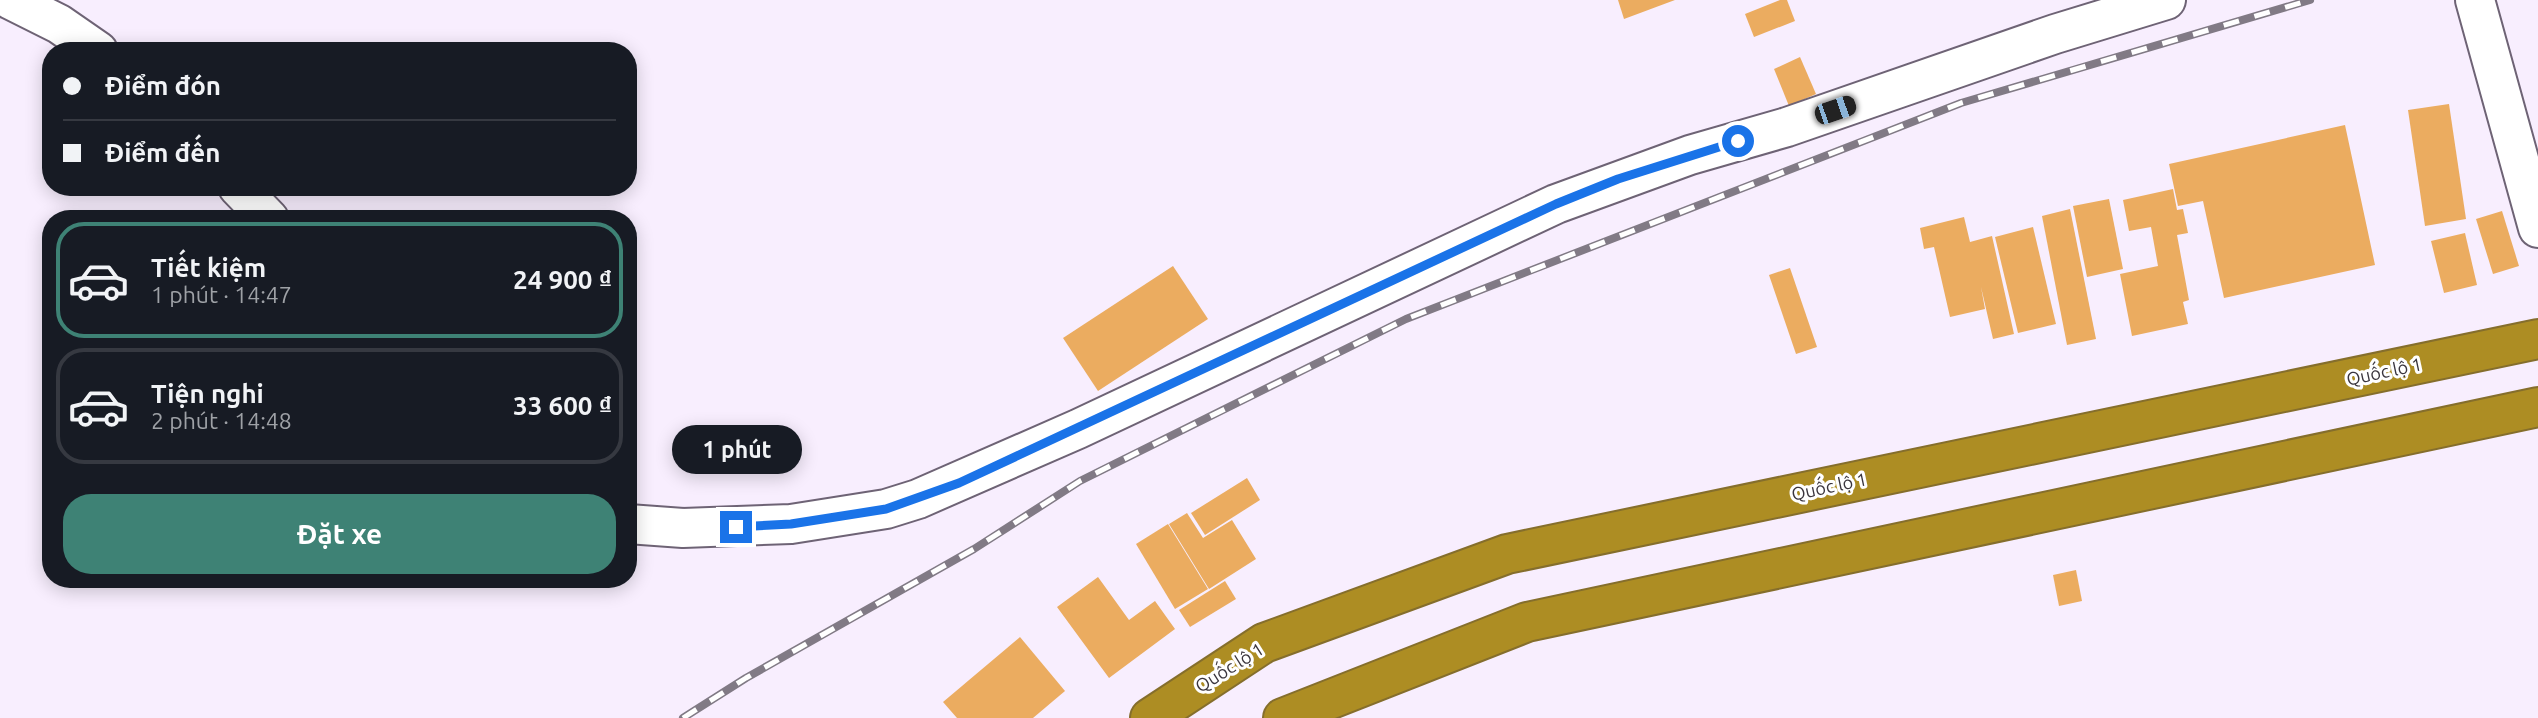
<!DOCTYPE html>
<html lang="vi">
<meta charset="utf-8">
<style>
:root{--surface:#171b24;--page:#242831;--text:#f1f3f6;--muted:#9ea1a6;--line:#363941;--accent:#3e8275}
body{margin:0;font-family:Ubuntu,sans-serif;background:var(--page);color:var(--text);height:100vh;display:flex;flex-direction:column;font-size:26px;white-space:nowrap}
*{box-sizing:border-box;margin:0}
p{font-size:23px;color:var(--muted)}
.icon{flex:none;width:38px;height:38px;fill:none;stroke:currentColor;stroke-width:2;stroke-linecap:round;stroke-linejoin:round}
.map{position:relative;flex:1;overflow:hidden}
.panel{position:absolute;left:42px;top:210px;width:595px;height:378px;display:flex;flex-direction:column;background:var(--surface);border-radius:28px;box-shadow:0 4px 18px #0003}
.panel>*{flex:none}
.banner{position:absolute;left:42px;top:42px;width:595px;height:154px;border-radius:28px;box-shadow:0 4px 18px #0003;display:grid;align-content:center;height:154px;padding:0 21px;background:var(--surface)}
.end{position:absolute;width:32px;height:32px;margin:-16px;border:9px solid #1a73e8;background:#fff;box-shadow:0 0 0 4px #fff}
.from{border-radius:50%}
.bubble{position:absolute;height:49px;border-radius:24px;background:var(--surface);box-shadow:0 4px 18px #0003;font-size:23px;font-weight:700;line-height:49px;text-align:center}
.car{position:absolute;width:21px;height:42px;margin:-21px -10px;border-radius:9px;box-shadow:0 0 5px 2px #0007;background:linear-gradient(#222 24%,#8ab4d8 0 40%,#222 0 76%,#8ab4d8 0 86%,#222 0)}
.banner b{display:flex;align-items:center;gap:24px;height:66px;font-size:26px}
.banner b+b{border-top:2px solid var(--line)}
.banner i{width:18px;height:18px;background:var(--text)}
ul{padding:12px 0 0;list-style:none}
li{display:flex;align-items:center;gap:21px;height:116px;margin:0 14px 10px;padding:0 7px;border:4px solid var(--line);border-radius:28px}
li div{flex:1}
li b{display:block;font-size:26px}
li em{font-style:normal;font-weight:700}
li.on{border-color:var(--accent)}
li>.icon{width:63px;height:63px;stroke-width:1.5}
.cta{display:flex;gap:14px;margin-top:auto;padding:14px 21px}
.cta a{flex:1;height:80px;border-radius:28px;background:var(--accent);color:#fff;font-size:28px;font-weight:700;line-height:80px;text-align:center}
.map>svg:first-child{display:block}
</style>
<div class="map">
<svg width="2538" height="718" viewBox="0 0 2538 718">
<rect width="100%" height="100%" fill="#f8eefe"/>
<g fill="#ebac60">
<path d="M1618,0h57l-51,19z"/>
<path d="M1780,0h7l8,21 -41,16 -9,-23z"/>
<path d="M1800,57l16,37 -27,12 -15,-37z"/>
<path d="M2449,104l17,115 -41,7 -17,-116z"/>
<path d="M2345,125l30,140 -151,33 -21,-97 -25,5 -9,-42z"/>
<path d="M2173,189l4,21 6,-1 5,24 -11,2 12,65 -6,2 5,22 -56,12 -12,-62 38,-8 -7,-39 -22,4 -6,-31z"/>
<path d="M2109,199l14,70 -36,8 -14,-71z"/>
<path d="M2070,209l26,130 -29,6 -25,-129z"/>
<path d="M2502,211l17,55 -26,8 -17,-55z"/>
<path d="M1964,217l6,25 22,-6 22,98 -21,5 -12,-52 4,22 -35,8 -16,-70 -10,2 -4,-21z"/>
<path d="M2033,227l23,97 -38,9 -23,-96z"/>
<path d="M2465,233l12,52 -33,8 -13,-52z"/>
<path d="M1173,266l35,53 -110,72 -35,-53z"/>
<path d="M1790,268l27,79 -21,7 -27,-79z"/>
<path d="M1247,478l13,22 -55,35 -14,-22z"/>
<path d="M1187,513l16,25 29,-18 24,39 -47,30 -40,-65z"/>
<path d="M1168,524l40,65 -33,20 -39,-65z"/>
<path d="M2076,570l6,31 -23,5 -6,-31z"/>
<path d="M1098,577l31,43 26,-19 20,28 -66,49 -52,-71z"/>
<path d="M1225,581l11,18 -46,28 -11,-17z"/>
<path d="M1020,637l45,54 -32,27h-76l-14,-16z"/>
</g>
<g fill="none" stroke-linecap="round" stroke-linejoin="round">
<defs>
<g id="minor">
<path d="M11,0l48,24 39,27"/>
<path d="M2475,0l63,228"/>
<path d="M238,187l31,32"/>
<path d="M628,524l55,4 108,-4 95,-15 32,-10 160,-70 478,-225 134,-49 97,-28 268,-93 111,-34"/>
</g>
<g id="highway">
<path d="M1150,718l114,-75 243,-89 1031,-215"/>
<path d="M1283,718l244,-96 1011,-215"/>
</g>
</defs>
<use href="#minor" stroke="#6e6375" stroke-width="42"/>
<use href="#highway" stroke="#856e2c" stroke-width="42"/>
<use href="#minor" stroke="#fff" stroke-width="38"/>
<use href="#highway" stroke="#ad8d23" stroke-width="38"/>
<defs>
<path id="rail" d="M683,718l63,-40 228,-129 106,-68 326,-162 555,-216 349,-103"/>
</defs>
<use href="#rail" stroke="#817a85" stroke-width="8"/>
<use href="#rail" stroke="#fff" stroke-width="5" stroke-dasharray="16" stroke-linecap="butt"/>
</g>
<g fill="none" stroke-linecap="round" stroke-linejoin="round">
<path stroke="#1a73e8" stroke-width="9" d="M736,527l55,-3 95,-15 73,-26 597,-279 62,-25 120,-38"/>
</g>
<g text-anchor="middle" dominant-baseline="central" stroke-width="6" stroke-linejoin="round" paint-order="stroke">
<g font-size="18" fill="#3a353d" stroke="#fff">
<text transform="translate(2384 371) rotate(-12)">Quốc lộ 1</text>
<text transform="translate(1829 486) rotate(-12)">Quốc lộ 1</text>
<text transform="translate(1229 667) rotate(-32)">Quốc lộ 1</text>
</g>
</g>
</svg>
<i class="end from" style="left:1738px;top:141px"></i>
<i class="end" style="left:736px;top:527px"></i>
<div class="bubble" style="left:672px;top:425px;width:130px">1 phút</div>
<i class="car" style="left:1835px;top:110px;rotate:71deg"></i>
<div class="banner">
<b><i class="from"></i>Điểm đón</b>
<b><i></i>Điểm đến</b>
</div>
<section class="panel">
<ul>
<li class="on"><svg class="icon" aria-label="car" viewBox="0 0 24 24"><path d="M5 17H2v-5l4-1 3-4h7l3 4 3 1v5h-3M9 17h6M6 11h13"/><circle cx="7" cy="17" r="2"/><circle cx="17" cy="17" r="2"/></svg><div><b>Tiết kiệm</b><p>1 phút · 14:47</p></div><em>24 900 ₫</em></li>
<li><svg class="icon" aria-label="car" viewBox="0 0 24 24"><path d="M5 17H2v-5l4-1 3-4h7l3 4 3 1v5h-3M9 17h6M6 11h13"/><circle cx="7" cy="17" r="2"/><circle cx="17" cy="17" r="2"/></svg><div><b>Tiện nghi</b><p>2 phút · 14:48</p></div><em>33 600 ₫</em></li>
</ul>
<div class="cta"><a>Đặt xe</a></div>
</section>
</div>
